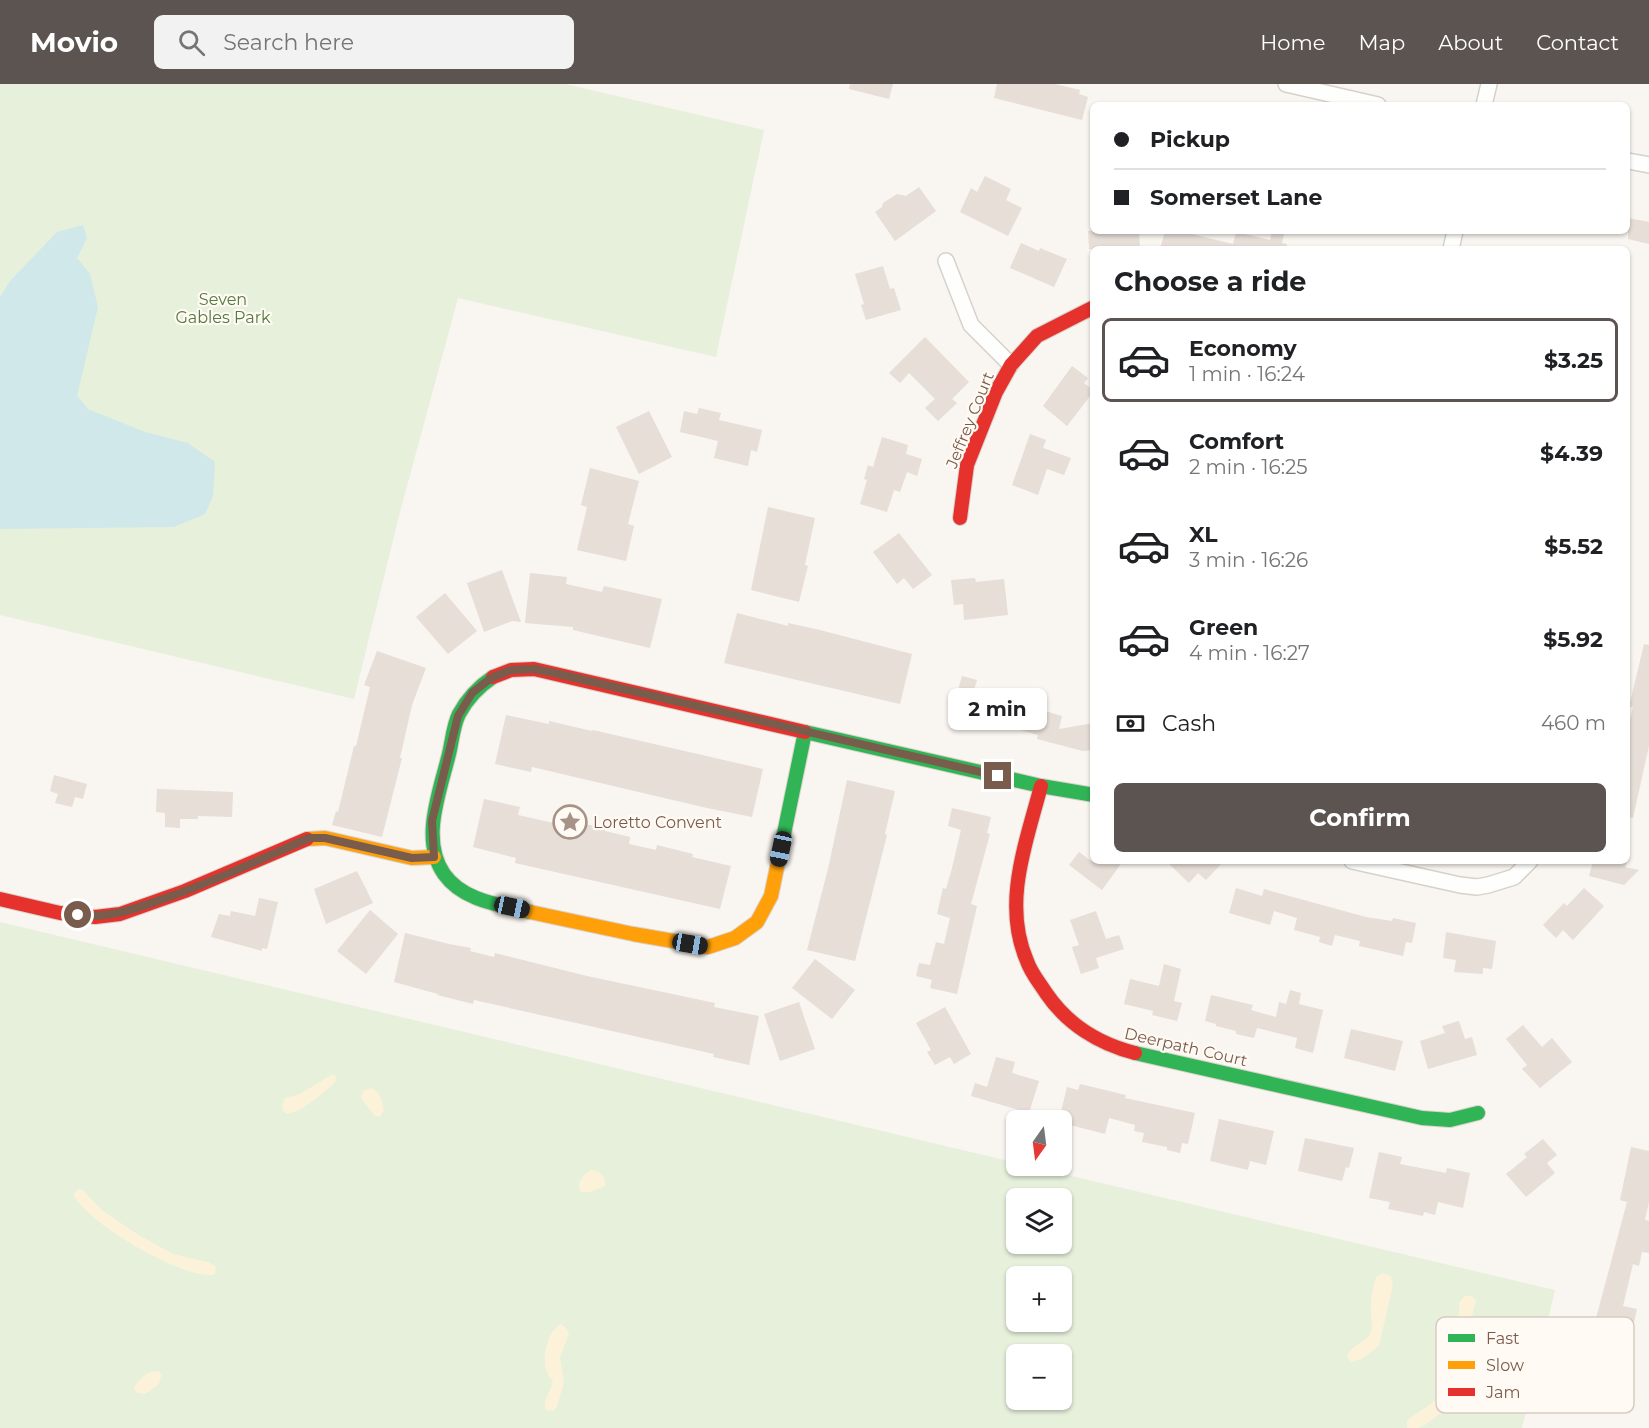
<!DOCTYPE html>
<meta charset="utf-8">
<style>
:root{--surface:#fff;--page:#f2f2f2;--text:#202124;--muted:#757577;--line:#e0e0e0;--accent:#5c5450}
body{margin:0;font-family:Montserrat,sans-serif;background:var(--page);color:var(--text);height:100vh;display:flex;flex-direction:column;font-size:22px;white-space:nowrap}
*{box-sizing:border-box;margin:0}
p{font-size:20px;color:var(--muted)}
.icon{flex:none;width:33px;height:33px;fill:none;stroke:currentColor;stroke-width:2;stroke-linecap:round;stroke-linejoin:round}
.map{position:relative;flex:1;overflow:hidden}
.details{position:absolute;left:1090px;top:162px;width:540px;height:618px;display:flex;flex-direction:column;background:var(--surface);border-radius:9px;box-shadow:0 2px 4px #0004}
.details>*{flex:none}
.top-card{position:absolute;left:1090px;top:18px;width:540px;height:132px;border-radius:9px;box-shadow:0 2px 4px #0004;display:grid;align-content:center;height:132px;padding:0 24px;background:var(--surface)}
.needle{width:39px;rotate:194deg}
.tools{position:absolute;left:1006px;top:1026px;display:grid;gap:12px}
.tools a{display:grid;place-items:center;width:66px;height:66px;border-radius:9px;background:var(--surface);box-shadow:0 2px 4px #0004;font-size:30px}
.end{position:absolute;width:27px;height:27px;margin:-14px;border:8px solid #7a5c4d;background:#fff;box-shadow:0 0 0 3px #fff}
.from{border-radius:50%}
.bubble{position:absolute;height:42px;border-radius:9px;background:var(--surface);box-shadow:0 2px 4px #0004;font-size:20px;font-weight:700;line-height:42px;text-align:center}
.car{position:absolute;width:18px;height:36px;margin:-18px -9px;border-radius:8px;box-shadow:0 0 4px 2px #0007;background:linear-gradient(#222 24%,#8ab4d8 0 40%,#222 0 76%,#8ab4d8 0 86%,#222 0)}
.top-card b{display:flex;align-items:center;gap:21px;height:57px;font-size:22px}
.top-card b+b{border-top:2px solid var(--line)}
.top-card i{width:15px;height:15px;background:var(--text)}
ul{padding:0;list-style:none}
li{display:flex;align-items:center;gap:18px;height:84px;margin:0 12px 9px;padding:0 12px;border:3px solid transparent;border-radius:9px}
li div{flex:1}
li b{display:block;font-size:22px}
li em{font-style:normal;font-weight:700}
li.current{border-color:var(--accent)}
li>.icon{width:54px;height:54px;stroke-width:1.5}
h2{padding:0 24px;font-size:27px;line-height:72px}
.pay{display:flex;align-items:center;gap:15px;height:66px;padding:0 24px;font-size:22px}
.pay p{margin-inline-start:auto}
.primary-button{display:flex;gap:12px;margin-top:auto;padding:12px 24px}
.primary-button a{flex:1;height:69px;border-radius:9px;background:var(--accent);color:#fff;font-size:24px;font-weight:700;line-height:69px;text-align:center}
header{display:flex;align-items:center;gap:36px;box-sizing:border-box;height:84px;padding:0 30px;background:var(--accent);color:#fff}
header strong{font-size:28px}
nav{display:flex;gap:33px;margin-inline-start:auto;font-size:21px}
.search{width:420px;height:54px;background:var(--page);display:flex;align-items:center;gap:15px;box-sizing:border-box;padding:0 21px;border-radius:9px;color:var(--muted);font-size:22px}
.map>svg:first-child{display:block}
</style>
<header>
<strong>Movio</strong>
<div class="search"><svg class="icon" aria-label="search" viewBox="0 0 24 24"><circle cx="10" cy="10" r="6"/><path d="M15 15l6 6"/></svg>Search here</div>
<nav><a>Home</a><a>Map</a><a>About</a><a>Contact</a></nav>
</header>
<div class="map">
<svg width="1649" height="1344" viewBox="0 0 1649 1344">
<rect width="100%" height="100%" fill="#f9f5f0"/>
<g fill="#e7f0db" fill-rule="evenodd">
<path d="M0,0h565l199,46 -48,227 -258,-59 -58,214 -46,187 -354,-84z"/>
<path d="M0,838l1017,241v3h12l526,124 -33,138h-1522zM1017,1114h45v46h-45zM1017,1192h45v46h-45zM1017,1270h45v46h-45z"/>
</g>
<g fill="#fbf2d9">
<path d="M333,990l3,2 -1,6c-11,11 -32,29 -48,32l-4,-3 -1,-7 3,-6 15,-4z"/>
<path d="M371,1004c9,3 11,13 13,22l-4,7 -5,-1 -14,-18 2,-7z"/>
<path d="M591,1086c9,0 15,7 14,16l-15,6h-9c-6,-8 2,-18 10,-22z"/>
<path d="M79,1105l5,2 19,20 34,23 36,20 35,8 7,4 1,6 -3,3c-32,3 -124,-51 -139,-79l1,-4z"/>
<path d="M1383,1189l8,3 2,9 -14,61 -17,13 -11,3 -4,-5c4,-14 21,-13 25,-28 1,-5 -1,-10 -1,-15 -1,-11 1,-28 6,-38z"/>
<path d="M1470,1211l6,5 -6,24 -1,18 -5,10 -8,41 -8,15 -23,17 -7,3h-11v-7c9,-9 22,-14 30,-23 10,-10 25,-83 22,-96l5,-5z"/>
<path d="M561,1240l6,5 2,5 -9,23 4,25 -7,25 -3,3 -5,1 -4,-2v-8l8,-19c-2,-4 -6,-8 -7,-13 -4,-13 2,-39 15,-45z"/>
<path d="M155,1287l5,1 2,3 -4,10 -13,9 -8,-1 -3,-4c2,-8 13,-17 21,-18z"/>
</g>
<path fill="#d0e8ea" d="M83,141l4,13 -10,20 13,16 8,33 -21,89 11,13 57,23 43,11 27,19 -2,34 -8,18 -31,13 -174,2v-232l10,-16 47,-49z"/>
<g fill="#e6ded7">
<path d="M850,0h43l-4,15 -40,-10z"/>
<path d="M997,0h58l25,6 -1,4 9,3 -6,23 -88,-22z"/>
<path d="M985,92l26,13 -5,11 16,8 -14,28 -48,-24 11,-24 6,4z"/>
<path d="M919,103l17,24 -41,30 -20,-29 7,-5 1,-4 14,-9 9,2z"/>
<path d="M1628,134l21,4v22l-21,-5z"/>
<path d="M1088,147h51l1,18h-51z"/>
<path d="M1165,147h14l54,13 3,-12 34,8 2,-9 12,3 -2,9 5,1 -1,5h-126z"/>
<path d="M1021,159l18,8 1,-3 27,11 -13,28 -44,-19z"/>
<path d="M883,182l7,23 4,-1 7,22 -35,10 -5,-15 3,-1 -9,-30z"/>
<path d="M925,253l44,45 -17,17 5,4 -19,18 -13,-13 10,-9 -26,-26 -9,10 -11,-10z"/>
<path d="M1072,282l16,12 -4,5 10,8 -27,35 -24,-20z"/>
<path d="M699,324l22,5 -2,7 43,10 -5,22 -6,-2 -3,16 -34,-8 4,-17 -38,-9 4,-21 13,3z"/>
<path d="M649,327l23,46 -33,17 -23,-47z"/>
<path d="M1030,350l16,6 -3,8 28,10 -7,17 -17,-6 -9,26 -26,-10z"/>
<path d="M882,353l26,8 -2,9 16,5 -5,17 -10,-4 -7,20 -6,-2 -7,22 -27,-8 7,-24 -3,-1 4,-14 5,2z"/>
<path d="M590,384l49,13 -11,43 6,2 -8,35 -49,-11 10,-43 -6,-2z"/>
<path d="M768,423l47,11 -10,47 3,1 -9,36 -48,-12z"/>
<path d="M899,449l33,42 -19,14 -9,-11 -7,6 -24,-32z"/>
<path d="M502,486l19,52 -9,-1 -28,11 -17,-49z"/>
<path d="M530,489l37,4 -1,7 36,8 2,-6 58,13 -12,49 -77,-18v-3l-48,-4z"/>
<path d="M975,494l1,4 28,-3 4,36 -44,5 -1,-16 -9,1 -3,-25z"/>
<path d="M445,509l32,38 -29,23 -32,-37z"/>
<path d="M737,529l51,13v-3l32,7 92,24 -12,50 -176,-41z"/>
<path d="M1644,560l5,1v101l-16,72 -5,-1v-89l5,-21h-4z"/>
<path d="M377,567l49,17 -14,37 -12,53h2l-20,79 -50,-12 4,-14 2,1 16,-66h2l14,-59 -6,-2z"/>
<path d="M962,592l15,4 -3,10 88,26 -3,13 35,-6v27l-11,1 -46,-12 1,-4 -43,-12 -25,-6 -1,4 -18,-5z"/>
<path d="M506,631l43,9v-3l43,10 1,-1 170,39 -11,48 -45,-9 -175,-41 -1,5 -36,-8z"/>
<path d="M54,691l33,9 -4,15 -8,-2 -3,10 -17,-4 3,-9 -8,-3z"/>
<path d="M847,696l48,11 -10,43 2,1 -32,126 -48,-11 21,-81z"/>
<path d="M157,705l76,3 -1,25 -34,-1v3h-18v9l-15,-1v-14l-9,-1z"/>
<path d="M484,715l36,8 -2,8 49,11 2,-6 37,9 -1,2 25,6 -1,7 27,6 1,-5 36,9 -1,3 39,9 -11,43 -205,-46 1,-5 -43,-11z"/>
<path d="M952,724l39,9 -4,16 3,1 -19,70 6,2 -20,88 -27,-6 2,-8 -16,-4 3,-13 11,2 6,-23 8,2 6,-26 -13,-4 6,-26 3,1 5,-17 10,-42 -13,-4z"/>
<path d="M1079,768l12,9h32l-21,29 -33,-25z"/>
<path d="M1166,777h58l-18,19 -8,-7 -9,10z"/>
<path d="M1593,777h34l-2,6 14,3 -15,15 -35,-9z"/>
<path d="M357,787l16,32 -47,21 -12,-35z"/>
<path d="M1236,804l26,8 2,-7 102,28 26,4 1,-3 23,5 -4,20 -6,-1 -3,14 -44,-10 1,-5 -25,-6 -3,11 -13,-4 1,-5 -26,-7 3,-12 -23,-7 -4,14 -41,-12z"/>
<path d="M1584,804l20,18 -31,34 -10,-10 -7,8 -13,-13 21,-22 3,3z"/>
<path d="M259,814l19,4 -11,47 -5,-1v3l-51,-14 8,-23 11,2 1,-5 24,5z"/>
<path d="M370,826l28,24 -32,40 -29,-23z"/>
<path d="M1096,827l10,28 13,-4 5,14 -28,9 3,10 -18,6 -9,-27 7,-2 -9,-25z"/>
<path d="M1446,848l50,9 -4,28 -9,-1v6l-29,-2 2,-12 -13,-2z"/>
<path d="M405,849l44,11 22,4 -1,3 24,6 1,-4 92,23 128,27 -1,4 45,9 -10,49 -36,-8 1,-3 -240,-54 -1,4 -36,-9 1,-1 -44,-12z"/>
<path d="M815,875l40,31 -23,29 -40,-31z"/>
<path d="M1164,880l17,5 -7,32 8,2 -5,18 -25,-6 1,-4 -29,-7 6,-25 29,7z"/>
<path d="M1290,906l11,3 -2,11 24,6 -10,43 -18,-5 2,-10 -40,-10 -3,10 -18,-4v-3l-20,-5v-2l-11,-3 6,-26 42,10 -2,5 25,7 3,-15 7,2z"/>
<path d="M799,918l16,47 -35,12 -16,-47z"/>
<path d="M945,923l26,47 -17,10 -4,-7 -15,8 -8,-13 4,-2 -15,-27z"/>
<path d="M1459,937l6,18 7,-2 5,18 -49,14 -8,-28 25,-8 -3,-7z"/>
<path d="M1523,941l19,22 10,-9 20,24 -32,26 -18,-19 5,-4 -21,-26z"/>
<path d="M1351,945l52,12 -8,30 -51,-13z"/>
<path d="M996,973l19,5 -3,11 27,8 -10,32 -58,-17 4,-13 12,4z"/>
<path d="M1080,1000l46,11 -1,3 70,15 -7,31 -6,-1 -2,10 -13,-3v-3l-25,-5 2,-9 -10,-2 1,-6 -26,-7 -4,16 -43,-11v-3h-3l8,-33 11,3z"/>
<path d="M1219,1035l55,12 -8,34 -16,-4 -2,9 -38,-9z"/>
<path d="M1305,1054l49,10 -5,20 -3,-1 -4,14 -44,-10z"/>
<path d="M1543,1055l14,16 -10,8 8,10 -29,24 -20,-23 21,-17 -3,-3z"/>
<path d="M1631,1063l18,4v51l-4,18 4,1v32l-7,-1 -3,14 -6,-2 -10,42 14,3 -5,22 -37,-9 32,-120 -7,-2z"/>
<path d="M1379,1068l23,5 -2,7 46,9 1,-5 23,5 -7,35 -25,-6 -3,13 -11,-3 -1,4 -35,-7 2,-7 -21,-4z"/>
</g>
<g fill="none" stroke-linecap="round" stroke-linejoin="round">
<defs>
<g id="street">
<path d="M1286,0l92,21"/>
<path d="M1484,21l5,-21"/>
<path d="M1628,77l21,4"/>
<path d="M1451,165l4,-18"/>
<path d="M946,177l25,64 40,40"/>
<path d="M1352,777l108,24 17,2 11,-2 26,-8 16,-16"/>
</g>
<g id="fast">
<path d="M493,593c-15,10 -26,22 -34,37 -6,12 -7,28 -10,40 -9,37 -29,86 -5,120 19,27 56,31 86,38"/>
<path d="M780,769l25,-121 236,54 53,9"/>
<path d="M1135,969l287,65 28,2 28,-7"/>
</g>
<g id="slow">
<path d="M307,755l18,-1 87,20 22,-1"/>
<path d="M530,828l103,22 75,13 27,-9 22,-16 14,-26 9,-43"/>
</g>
<g id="jam">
<path d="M960,434l7,-53 29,-73 15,-27 26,-29 57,-29"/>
<path d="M493,593l18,-7 23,-1 271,63"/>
<path d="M1041,702c-15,57 -39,118 -14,175 4,12 12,21 19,32 21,31 53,51 89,60"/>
<path d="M0,815l60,14 35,4 25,-3 65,-23 122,-52"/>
</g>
</defs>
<use href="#street" stroke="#d7d1cb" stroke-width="18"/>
<use href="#fast" stroke="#d9d2cb" stroke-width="16"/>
<use href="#slow" stroke="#d9d2cb" stroke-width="16"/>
<use href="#jam" stroke="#d9d2cb" stroke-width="16"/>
<use href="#street" stroke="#fefefd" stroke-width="15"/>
<use href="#fast" stroke="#30b455" stroke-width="14"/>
<use href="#slow" stroke="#ff9f0a" stroke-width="14"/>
<use href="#jam" stroke="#e5322d" stroke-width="14"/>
</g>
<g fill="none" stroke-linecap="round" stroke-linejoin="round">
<path stroke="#7a5c4d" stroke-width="8" d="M78,831c31,4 56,-6 85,-16 50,-17 98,-40 146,-61h16l87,20 22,-1 -2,-36 26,-105 14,-23 19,-15 20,-8 23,-1 20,4 444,103"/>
</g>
<defs>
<symbol id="sight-ring" viewBox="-11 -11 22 22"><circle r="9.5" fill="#fffaf3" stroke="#a69286" stroke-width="1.5"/><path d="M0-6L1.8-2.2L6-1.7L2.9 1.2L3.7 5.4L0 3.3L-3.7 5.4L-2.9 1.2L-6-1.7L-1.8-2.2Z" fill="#a69286"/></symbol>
</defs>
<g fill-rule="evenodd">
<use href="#sight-ring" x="551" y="719" width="38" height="38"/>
</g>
<g text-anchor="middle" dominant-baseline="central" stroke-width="4.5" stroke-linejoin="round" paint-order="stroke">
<g font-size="16" fill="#537a41" stroke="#fffaf3">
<text x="223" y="215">Seven<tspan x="223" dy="18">Gables Park</tspan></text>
</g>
<g font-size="16" fill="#7a5c4d" stroke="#fffaf3">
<text transform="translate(970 336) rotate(-68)">Jeffrey Court</text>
<text transform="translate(1186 963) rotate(13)">Deerpath Court</text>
</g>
<g font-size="16" fill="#7a5c4d" stroke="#fffaf3" text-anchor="start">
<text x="593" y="738">Loretto Convent</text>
</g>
</g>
<rect x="1436" y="1233" width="198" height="96" rx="9" fill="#fffaf3" stroke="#d7cbc1" stroke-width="1.5"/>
<rect x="1448" y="1250" width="27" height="8" fill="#30b455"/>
<rect x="1448" y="1277" width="27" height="8" fill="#ff9f0a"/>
<rect x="1448" y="1304" width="27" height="8" fill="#e5322d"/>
<g font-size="16" fill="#7a5c4d">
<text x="1486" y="1260">Fast</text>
<text x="1486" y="1287">Slow</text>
<text x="1486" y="1314">Jam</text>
</g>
</svg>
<div class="tools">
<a><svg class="needle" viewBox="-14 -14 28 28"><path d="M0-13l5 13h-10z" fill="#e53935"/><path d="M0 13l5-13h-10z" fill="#757577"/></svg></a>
<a><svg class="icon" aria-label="layers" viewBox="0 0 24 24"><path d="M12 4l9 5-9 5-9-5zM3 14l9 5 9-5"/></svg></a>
<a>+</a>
<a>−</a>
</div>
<i class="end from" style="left:78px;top:831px"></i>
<i class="end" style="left:998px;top:692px"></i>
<div class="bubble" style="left:948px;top:604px;width:99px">2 min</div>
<i class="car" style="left:781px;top:765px;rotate:192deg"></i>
<i class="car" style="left:512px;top:823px;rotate:102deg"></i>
<i class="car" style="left:690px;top:860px;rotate:100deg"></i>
<div class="top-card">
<b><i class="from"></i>Pickup</b>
<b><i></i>Somerset Lane</b>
</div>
<section class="details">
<h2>Choose a ride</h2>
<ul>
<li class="current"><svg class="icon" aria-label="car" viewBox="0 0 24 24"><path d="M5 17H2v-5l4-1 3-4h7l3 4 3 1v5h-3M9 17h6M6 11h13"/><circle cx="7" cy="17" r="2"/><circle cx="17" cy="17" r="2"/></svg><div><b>Economy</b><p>1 min · 16:24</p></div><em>$3.25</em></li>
<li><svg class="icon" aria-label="car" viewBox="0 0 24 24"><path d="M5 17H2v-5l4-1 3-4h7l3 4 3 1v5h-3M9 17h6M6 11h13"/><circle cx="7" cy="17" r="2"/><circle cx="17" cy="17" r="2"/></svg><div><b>Comfort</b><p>2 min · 16:25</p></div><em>$4.39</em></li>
<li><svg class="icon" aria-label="car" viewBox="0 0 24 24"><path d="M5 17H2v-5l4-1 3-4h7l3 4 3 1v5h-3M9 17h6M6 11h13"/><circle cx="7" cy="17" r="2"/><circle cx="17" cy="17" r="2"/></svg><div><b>XL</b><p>3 min · 16:26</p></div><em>$5.52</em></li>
<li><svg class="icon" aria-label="car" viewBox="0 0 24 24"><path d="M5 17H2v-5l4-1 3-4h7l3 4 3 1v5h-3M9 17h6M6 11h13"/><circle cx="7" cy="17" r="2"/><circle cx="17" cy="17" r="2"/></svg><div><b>Green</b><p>4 min · 16:27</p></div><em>$5.92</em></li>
</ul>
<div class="pay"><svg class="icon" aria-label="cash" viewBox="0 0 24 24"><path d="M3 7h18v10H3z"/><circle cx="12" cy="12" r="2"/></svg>Cash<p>460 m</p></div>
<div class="primary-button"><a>Confirm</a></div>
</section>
</div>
